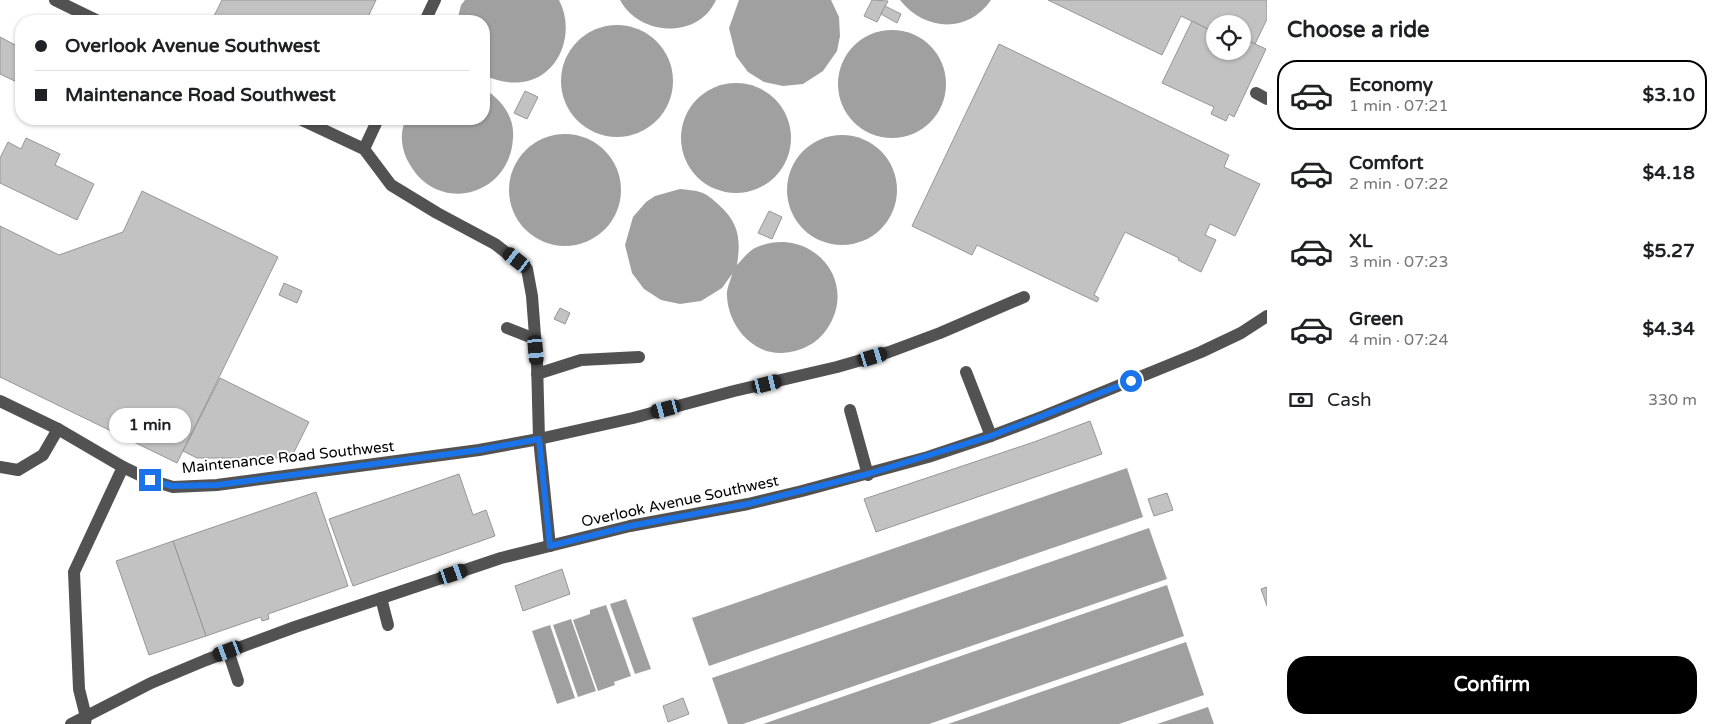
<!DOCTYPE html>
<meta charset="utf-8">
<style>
:root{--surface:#fff;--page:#f2f2f2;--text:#202124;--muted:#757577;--line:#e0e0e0;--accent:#000}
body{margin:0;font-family:"Varela Round",sans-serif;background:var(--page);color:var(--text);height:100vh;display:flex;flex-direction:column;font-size:19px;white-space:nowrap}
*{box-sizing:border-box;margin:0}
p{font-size:16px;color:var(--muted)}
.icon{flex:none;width:28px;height:28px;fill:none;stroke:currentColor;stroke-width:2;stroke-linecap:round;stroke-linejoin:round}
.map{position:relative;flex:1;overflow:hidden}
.side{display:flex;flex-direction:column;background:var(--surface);width:450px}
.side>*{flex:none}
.banner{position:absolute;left:15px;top:15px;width:475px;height:110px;border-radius:20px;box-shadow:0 1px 4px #0004;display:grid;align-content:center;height:110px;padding:0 20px;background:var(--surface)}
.controls{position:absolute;left:1206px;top:15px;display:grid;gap:10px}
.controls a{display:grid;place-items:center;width:45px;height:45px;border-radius:50%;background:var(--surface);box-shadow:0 1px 4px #0004;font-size:25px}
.end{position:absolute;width:22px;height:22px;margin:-11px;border:6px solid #1a73e8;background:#fff;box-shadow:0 0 0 2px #fff}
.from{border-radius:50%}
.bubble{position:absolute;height:35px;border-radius:18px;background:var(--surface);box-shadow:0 1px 4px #0004;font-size:16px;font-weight:800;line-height:35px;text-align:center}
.car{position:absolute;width:15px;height:30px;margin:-15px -8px;border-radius:6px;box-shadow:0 0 4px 1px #0007;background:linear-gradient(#222 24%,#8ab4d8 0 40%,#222 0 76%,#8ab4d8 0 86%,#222 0)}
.banner b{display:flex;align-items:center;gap:18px;height:48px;font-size:19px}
.banner b+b{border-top:1px solid var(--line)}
.banner i{width:12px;height:12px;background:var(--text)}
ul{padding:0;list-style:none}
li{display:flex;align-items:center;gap:15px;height:70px;margin:0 10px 8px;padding:0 10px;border:2px solid transparent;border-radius:20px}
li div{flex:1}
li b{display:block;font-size:19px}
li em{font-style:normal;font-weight:800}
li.active{border-color:var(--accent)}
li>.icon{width:45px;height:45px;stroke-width:1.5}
h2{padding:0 20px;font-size:22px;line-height:60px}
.pay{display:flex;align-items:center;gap:12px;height:55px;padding:0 20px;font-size:19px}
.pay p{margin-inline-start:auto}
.action{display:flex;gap:10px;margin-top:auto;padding:10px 20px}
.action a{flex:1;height:58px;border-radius:20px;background:var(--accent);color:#fff;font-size:20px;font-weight:800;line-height:58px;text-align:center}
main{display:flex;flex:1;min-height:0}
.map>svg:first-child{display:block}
</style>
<main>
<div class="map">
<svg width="1267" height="724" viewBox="0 0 1267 724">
<rect width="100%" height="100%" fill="#fff"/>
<g fill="#a0a0a0">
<path d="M465,0h94c17,32 1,77 -37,82 -14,2 -25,-2 -38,-6v-55h-27l4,-16z"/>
<path d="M620,0h96c-18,40 -77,36 -96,0z"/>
<path d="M739,0h92l8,17 1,19 -3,15 -14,20 -20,13 -20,2 -19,-4 -16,-10 -12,-16 -7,-28z"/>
<path d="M900,0h91c-23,34 -67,31 -91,0z"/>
<circle cx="617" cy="81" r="56"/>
<circle cx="892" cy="84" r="54"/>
<circle cx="736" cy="138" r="55"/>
<path d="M484,89c17,10 31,28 29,49 -3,59 -76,77 -104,25 -5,-8 -8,-20 -7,-29 0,-5 2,-10 4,-15h78z"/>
<circle cx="565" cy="190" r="56"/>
<circle cx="842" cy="190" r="55"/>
<path d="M680,189c7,1 14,1 20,3 8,2 13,8 19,13 20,18 22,34 18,60 6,-6 11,-14 20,-18 53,-22 103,33 70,82 -10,15 -27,23 -45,24 -31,1 -54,-29 -55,-57 -1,-7 4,-16 5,-22l-10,14 -21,13 -21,3 -19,-4 -17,-11 -12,-16 -7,-28 8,-28 13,-15 9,-6z"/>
<path d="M1127,468l16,49 -434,149 -17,-48z"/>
<path d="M1149,528l18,51 -424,145h-15l-16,-46z"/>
<path d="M1167,585l17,51 -255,88h-166z"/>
<path d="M626,599l25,70 -16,5 -25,-70z"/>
<path d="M606,605l25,71 -17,6 1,3 -17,6 -25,-71 17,-6v-4z"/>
<path d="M571,619l25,72 -18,6 -25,-72z"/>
<path d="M550,625l25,73 -18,6 -25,-73z"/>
<path d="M1186,642l18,53 -85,29h-171z"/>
<path d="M1208,707l6,17h-57z"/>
</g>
<g fill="#c2c2c2" stroke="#969696">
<path d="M222,0h154l-10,21h-147l-6,-3z"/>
<path d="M872,0l16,1 -11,21 -13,-6z"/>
<path d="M1048,0h219v19l-12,25 -13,-6v-14h-27l-3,-1 -4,6 -27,-13 -19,39z"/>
<path d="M885,6l16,8 -4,9 -16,-9z"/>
<path d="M1192,21l16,8 4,-6 3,1v27h27v-13l24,11 -32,68 -5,-3 -3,7 -15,-7 3,-7 -52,-24z"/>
<path d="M0,37l21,11v36l-21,-10z"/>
<path d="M999,44l230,111 -5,12 36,17 -25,52 -25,-12 -5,11 11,5 -15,32 -23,-12 1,-2 -54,-26 -31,63 5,3 -2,4 -120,-57 -5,10 -60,-29z"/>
<path d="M525,91l13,6 -11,22 -13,-6z"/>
<path d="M94,119h15l-3,5z"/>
<path d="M26,138l34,16 -5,11 39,19 -17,36 -77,-37v-25l8,-16 13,7z"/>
<path d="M142,191l136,66 -101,206 -177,-86v-151l59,29 64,-23z"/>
<path d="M769,211l13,6 -10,22 -14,-6z"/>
<path d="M284,283l18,8 -5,12 -18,-8z"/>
<path d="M560,308l10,5 -5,11 -11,-5z"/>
<path d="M220,378l89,44 -18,36h-94l-14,-7z"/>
<path d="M1090,421l12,33 -226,78 -12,-33 170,-57z"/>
<path d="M459,474l14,41 13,-5 9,26 -142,50 -24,-67z"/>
<path d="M316,492l32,94 -80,28 1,5 -7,2 -1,-4 -55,19 -33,-95z"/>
<path d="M1167,493l6,17 -19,6 -6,-17z"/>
<path d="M173,541l33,95 -57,19 -33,-94z"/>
<path d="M562,569l8,25 -47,17 -8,-25z"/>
<path d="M1267,587v19l-6,-17z"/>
<path d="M683,698l6,16 -21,8 -5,-16z"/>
</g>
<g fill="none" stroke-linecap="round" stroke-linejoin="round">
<g stroke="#525252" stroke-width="12">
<path d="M55,0l43,21"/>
<path d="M425,21l10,-21"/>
<path d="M1256,93l11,6"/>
<path d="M300,119l64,30 27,36 46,28 58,31 32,25 5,27 5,66 2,77 11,107"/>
<path d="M364,149l14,-30"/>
<path d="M507,328l28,11"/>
<path d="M966,372l25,64"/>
<path d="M537,374l44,-14 58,-3"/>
<path d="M0,401l58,28 65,38 27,13 23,7 44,-2 262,-35 60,-11 94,-21 101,-27 103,-24 52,-15 51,-19 84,-36"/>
<path d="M850,410l18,65"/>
<path d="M0,467l18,3 25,-15 15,-26"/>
<path d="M381,598l7,27"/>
<path d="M228,651l10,30"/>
<path d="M71,724l80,-41 55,-23 89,-33 206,-69 129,-32 118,-22 54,-13 126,-34 63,-21 53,-20 157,-64 40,-19 26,-17"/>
<path d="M85,724l1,-7 -7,-28 -5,-117 49,-105"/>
</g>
</g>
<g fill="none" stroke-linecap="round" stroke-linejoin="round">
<path stroke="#1a73e8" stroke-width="6" d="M150,480l22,6 45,-1 262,-35 60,-11 11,107 80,-20 118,-22 120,-30 123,-38 140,-55"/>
</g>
<g text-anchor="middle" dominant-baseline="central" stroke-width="4" stroke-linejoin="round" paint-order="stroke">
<g font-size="15" fill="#000" stroke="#fff">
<text transform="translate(288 457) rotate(-6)">Maintenance Road Southwest</text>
<text transform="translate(680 501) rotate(-12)">Overlook Avenue Southwest</text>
</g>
</g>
</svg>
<div class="controls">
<a><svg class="icon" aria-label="locate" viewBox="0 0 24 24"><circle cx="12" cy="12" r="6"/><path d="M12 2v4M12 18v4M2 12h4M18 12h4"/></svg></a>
</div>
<i class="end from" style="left:1131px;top:381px"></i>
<i class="end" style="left:150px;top:480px"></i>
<div class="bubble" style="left:109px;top:408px;width:82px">1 min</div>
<i class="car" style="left:517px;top:260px;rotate:308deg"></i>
<i class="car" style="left:536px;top:350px;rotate:175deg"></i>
<i class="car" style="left:873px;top:357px;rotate:73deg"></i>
<i class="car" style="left:767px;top:384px;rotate:76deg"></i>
<i class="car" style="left:666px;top:409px;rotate:255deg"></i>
<i class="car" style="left:453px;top:574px;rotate:71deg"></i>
<i class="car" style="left:228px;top:651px;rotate:249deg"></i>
<div class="banner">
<b><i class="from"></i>Overlook Avenue Southwest</b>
<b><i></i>Maintenance Road Southwest</b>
</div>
</div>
<section class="side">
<h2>Choose a ride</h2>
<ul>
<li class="active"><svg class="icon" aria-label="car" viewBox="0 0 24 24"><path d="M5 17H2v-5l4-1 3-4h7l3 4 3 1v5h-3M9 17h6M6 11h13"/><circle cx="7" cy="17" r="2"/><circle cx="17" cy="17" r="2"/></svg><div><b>Economy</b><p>1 min · 07:21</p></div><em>$3.10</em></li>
<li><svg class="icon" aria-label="car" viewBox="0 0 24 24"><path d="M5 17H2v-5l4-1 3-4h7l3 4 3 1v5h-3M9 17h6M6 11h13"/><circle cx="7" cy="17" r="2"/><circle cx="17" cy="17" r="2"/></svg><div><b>Comfort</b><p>2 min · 07:22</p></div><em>$4.18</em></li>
<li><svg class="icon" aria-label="car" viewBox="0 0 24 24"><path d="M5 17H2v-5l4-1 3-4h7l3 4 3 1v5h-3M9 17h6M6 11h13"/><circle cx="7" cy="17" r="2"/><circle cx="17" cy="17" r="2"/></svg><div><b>XL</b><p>3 min · 07:23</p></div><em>$5.27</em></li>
<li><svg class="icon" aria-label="car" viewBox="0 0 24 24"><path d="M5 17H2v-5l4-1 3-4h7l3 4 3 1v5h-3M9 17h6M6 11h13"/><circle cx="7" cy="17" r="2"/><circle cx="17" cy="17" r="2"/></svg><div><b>Green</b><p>4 min · 07:24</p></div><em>$4.34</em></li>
</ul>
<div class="pay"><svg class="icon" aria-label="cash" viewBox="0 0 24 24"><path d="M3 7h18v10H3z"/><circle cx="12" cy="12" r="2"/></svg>Cash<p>330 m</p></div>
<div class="action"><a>Confirm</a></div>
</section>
</main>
